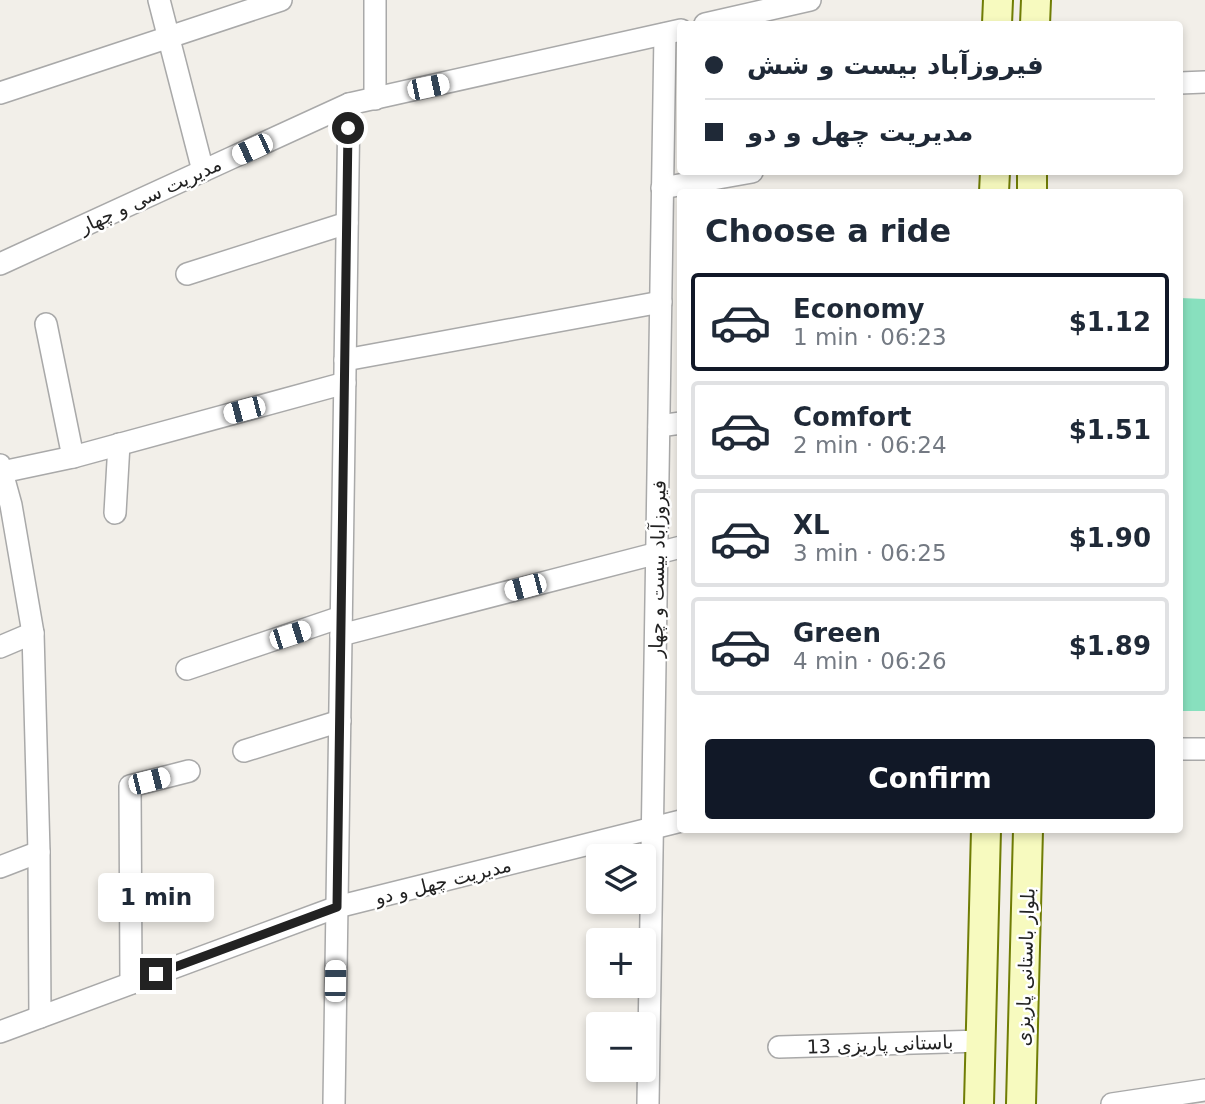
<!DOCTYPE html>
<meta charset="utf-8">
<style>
:root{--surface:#fff;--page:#f6f6f7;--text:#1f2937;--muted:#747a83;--line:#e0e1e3;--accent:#111827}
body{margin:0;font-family:"DejaVu Sans","Noto Naskh Arabic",sans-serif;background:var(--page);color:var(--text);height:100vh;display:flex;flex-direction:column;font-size:26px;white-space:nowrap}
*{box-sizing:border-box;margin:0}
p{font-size:23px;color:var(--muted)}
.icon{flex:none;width:38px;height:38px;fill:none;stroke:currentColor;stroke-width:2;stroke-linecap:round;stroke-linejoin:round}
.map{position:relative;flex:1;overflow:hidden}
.sheet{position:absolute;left:677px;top:189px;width:506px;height:644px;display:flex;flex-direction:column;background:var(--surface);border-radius:7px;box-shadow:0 4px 10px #0003}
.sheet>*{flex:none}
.guide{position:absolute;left:677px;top:21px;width:506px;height:154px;border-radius:7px;box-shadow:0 4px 10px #0003;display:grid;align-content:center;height:154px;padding:0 28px;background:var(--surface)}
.controls{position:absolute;left:586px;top:844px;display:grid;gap:14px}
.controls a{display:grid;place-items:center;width:70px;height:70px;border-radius:7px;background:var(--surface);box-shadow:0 4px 10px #0003;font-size:35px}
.end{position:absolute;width:32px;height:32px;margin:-16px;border:9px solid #222;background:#fff;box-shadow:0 0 0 4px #fff}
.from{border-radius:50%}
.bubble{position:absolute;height:49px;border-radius:7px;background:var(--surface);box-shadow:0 4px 10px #0003;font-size:23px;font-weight:800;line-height:49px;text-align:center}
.car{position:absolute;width:21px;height:42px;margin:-21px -10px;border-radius:9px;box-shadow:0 0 5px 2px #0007;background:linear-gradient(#fff 24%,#345 0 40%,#fff 0 76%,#345 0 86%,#fff 0)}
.guide b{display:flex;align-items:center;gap:24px;height:66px;font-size:26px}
.guide b+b{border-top:2px solid var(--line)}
.guide i{width:18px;height:18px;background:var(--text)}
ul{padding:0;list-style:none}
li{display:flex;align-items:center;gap:21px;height:98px;margin:0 14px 10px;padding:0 14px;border:4px solid var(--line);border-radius:7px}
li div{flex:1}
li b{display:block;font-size:26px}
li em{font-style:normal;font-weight:800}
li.selected{border-color:var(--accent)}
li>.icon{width:63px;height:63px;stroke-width:1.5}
h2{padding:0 28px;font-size:32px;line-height:84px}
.primary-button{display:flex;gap:14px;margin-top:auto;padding:14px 28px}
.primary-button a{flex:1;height:80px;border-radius:7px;background:var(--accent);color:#fff;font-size:28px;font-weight:800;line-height:80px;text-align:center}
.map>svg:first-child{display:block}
</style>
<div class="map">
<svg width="1205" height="1104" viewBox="0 0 1205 1104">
<rect width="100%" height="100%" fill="#f2efe9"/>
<path fill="#88e0be" d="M1180,298l25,1v412h-25z"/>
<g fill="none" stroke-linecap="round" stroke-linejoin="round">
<defs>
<g id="minor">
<path d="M159,0l44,171"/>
<path d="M375,0v99"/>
<path d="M705,24l105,-24"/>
<path d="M1180,83l25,-1"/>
<path d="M0,93l281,-93"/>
<path d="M662,188l90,-16"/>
<path d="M0,264l349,-160 332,-74"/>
<path d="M187,274l160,-51"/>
<path d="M46,324l27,133"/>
<path d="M345,360l316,-58"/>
<path d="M659,426l22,-3"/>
<path d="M0,465l11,40 22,128 6,219 1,165"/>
<path d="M2,472l71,-15 272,-74"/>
<path d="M115,513l4,-69"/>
<path d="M341,635l340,-88"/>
<path d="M0,647l33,-14"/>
<path d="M187,669l154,-52"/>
<path d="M1180,749h25"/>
<path d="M244,751l96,-30"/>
<path d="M0,867l39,-15"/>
<path d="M131,983l-1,-197 59,-15"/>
<path d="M0,1032l337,-125 344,-86"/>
<path d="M779,1047l202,-6"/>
<path d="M334,1104l15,-1000"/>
<path d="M648,1104l17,-1070"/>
<path d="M1112,1104l93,-14"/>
</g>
<g id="secondary">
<path d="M997,24l1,-24"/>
<path d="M1035,24l1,-24"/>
<path d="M994,192l1,-20"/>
<path d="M1032,192v-20"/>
<path d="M979,1104l7,-274"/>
<path d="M1021,1104l7,-274"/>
</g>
</defs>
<use href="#minor" stroke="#a9a9a9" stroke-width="24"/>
<use href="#secondary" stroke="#707d05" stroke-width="32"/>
<use href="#minor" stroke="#fff" stroke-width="21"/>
<use href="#secondary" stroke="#f7fabf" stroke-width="28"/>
</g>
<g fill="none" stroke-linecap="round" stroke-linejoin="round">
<path stroke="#222" stroke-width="9" d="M156,974l181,-67 11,-779"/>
</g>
<g text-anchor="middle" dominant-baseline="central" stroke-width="5" stroke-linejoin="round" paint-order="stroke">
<g font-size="19" fill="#222" stroke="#fff">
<text transform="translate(150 195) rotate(-25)">مدیریت سی و چهار</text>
<text transform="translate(657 569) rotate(-89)">فیروزآباد بیست و چهار</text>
<text transform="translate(443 881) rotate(-14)">مدیریت چهل و دو</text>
<text transform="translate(1025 967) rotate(-88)">بلوار باستانی پاریزی</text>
<text transform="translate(880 1044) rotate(-2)">باستانی پاریزی 13</text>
</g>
</g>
</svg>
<div class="controls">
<a><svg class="icon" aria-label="layers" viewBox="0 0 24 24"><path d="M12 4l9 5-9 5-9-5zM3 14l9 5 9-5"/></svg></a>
<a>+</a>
<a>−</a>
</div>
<i class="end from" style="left:348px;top:128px"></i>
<i class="end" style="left:156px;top:974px"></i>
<div class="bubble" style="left:98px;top:873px;width:116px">1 min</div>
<i class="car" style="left:428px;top:87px;rotate:78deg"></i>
<i class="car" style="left:252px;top:149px;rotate:245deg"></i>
<i class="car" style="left:244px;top:410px;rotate:255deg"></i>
<i class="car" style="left:525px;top:587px;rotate:255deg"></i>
<i class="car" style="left:290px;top:635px;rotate:72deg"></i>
<i class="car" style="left:149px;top:781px;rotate:76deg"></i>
<i class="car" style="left:335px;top:981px;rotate:1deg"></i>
<div class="guide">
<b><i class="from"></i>فیروزآباد بیست و شش</b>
<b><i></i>مدیریت چهل و دو</b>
</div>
<section class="sheet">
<h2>Choose a ride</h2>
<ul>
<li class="selected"><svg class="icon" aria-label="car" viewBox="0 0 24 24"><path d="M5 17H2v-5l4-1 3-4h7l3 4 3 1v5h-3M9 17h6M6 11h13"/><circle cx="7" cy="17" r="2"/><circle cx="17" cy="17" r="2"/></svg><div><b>Economy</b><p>1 min · 06:23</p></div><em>$1.12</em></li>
<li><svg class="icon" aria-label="car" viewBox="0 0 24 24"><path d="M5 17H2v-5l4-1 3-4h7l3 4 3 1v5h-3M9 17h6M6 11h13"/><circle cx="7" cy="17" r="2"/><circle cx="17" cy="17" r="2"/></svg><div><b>Comfort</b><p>2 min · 06:24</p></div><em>$1.51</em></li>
<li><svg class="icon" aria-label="car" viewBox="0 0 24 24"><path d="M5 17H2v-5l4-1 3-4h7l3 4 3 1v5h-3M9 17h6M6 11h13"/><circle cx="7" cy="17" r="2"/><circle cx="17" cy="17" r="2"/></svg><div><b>XL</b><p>3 min · 06:25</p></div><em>$1.90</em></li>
<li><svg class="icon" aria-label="car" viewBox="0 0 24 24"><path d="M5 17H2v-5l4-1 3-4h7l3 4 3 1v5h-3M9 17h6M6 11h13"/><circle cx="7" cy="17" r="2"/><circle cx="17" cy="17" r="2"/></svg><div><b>Green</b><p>4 min · 06:26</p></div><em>$1.89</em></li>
</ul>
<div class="primary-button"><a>Confirm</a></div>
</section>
</div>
